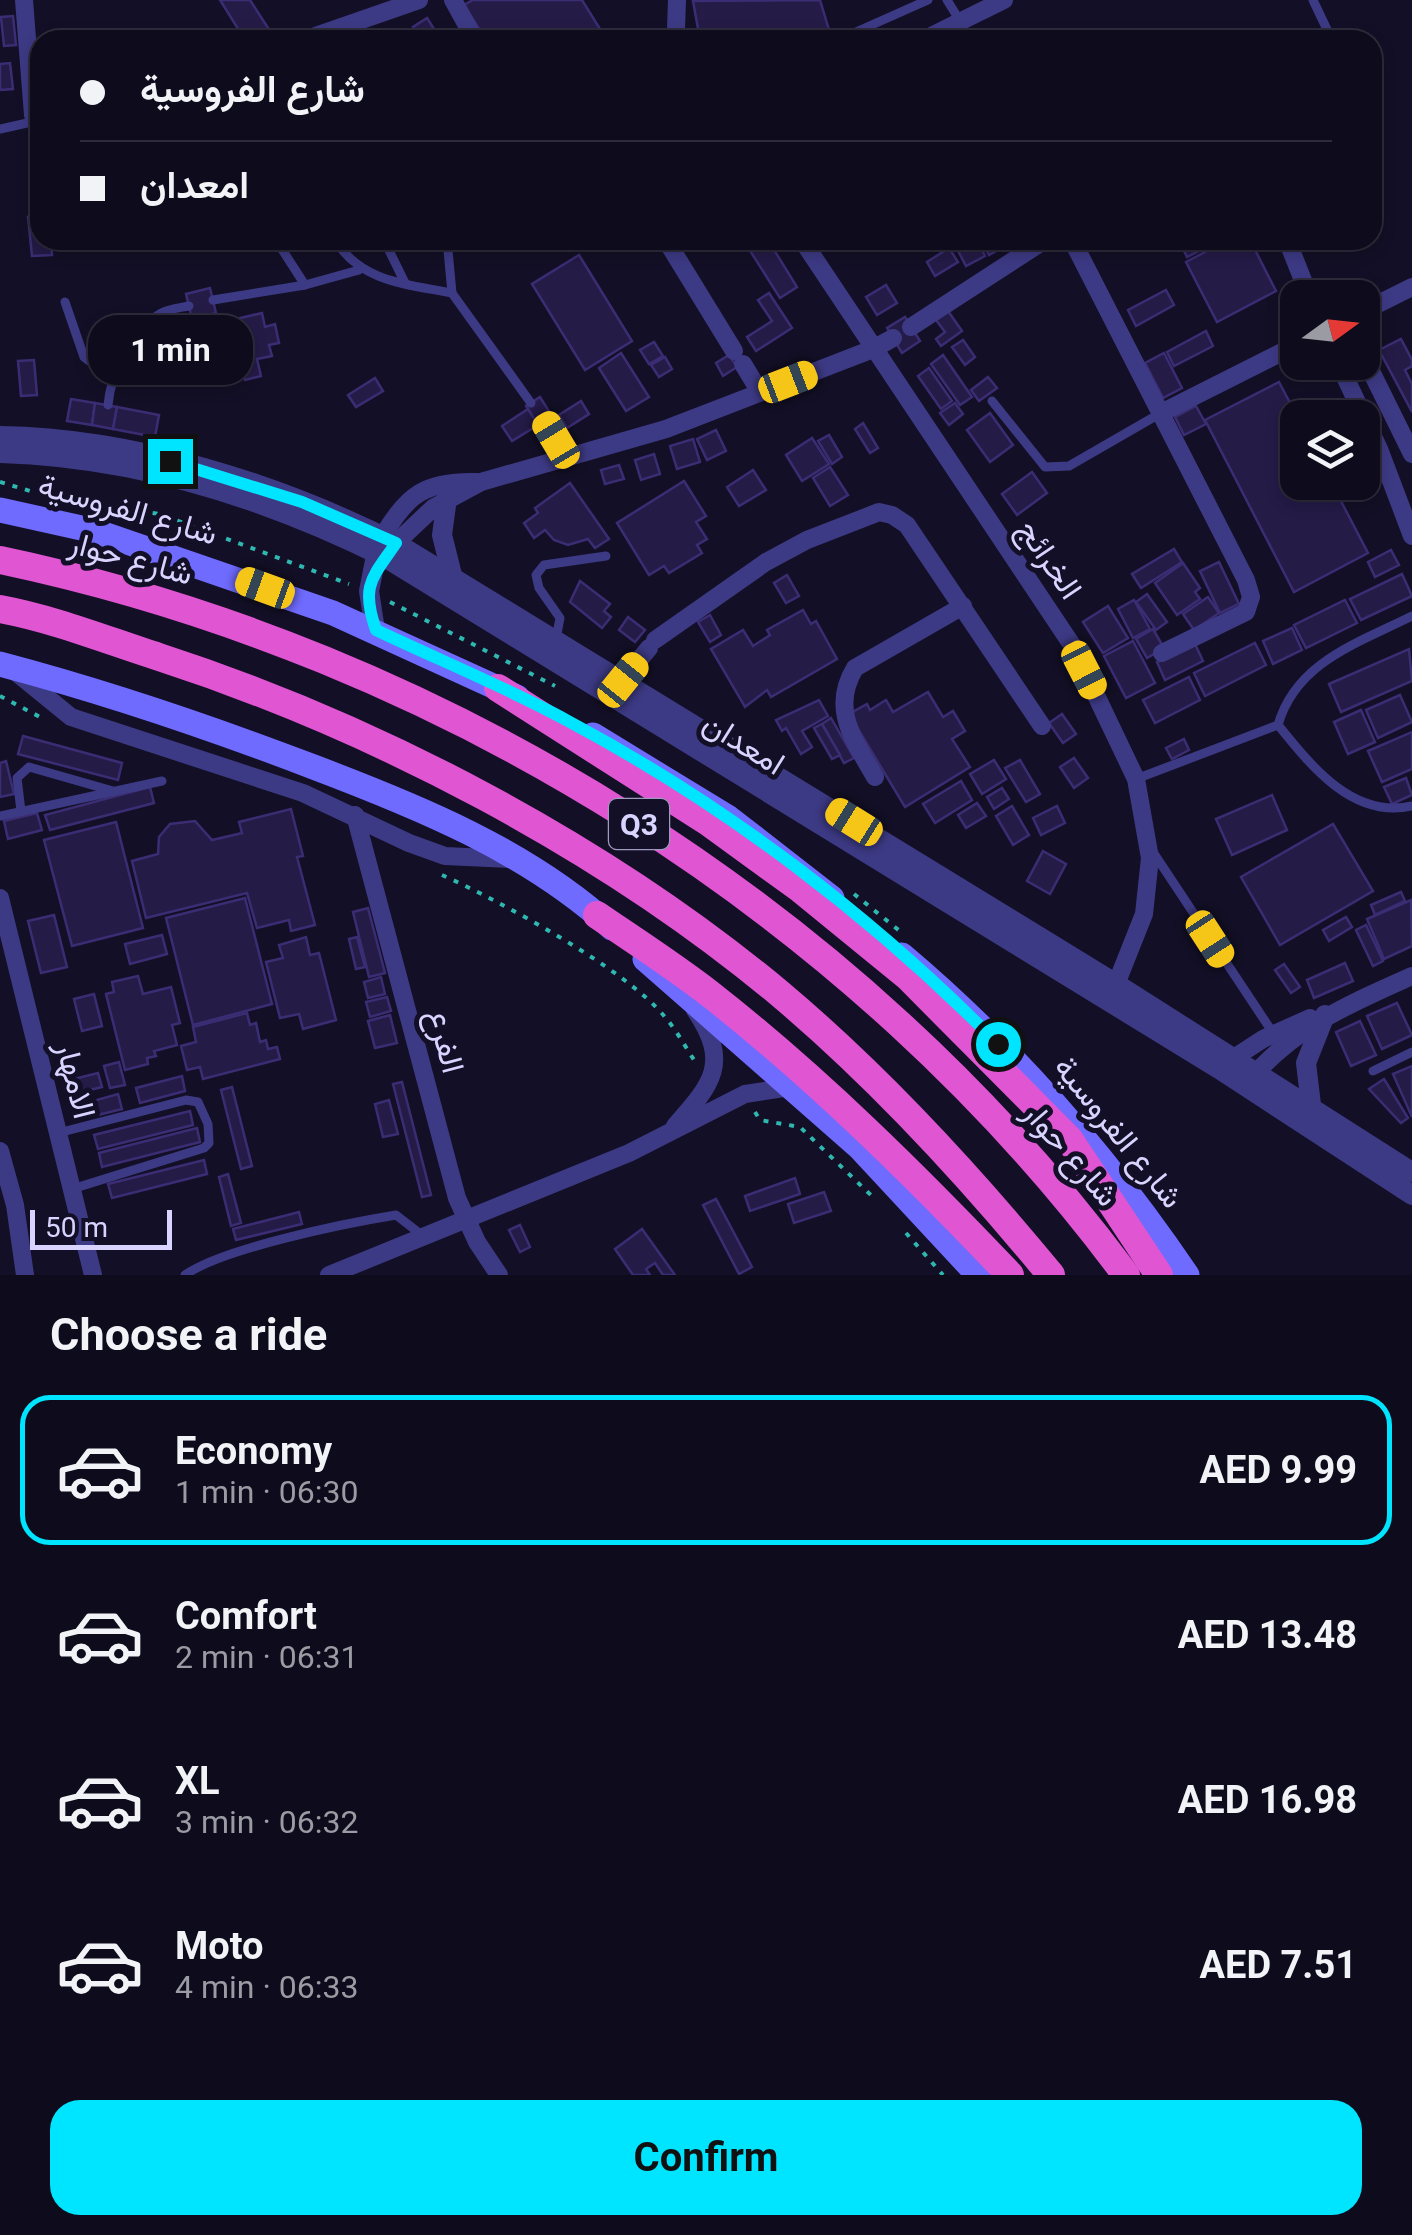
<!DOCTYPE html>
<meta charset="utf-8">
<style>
:root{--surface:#0e0b1c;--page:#1c1929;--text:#f1f3f6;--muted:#9b9ba3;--line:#2e2b3b;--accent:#00e5ff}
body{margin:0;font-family:Roboto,Vazirmatn,sans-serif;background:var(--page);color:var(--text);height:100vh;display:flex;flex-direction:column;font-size:38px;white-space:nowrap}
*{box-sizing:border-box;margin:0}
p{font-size:32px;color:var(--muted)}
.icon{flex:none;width:55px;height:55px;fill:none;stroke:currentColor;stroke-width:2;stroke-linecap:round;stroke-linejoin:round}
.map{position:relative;height:1275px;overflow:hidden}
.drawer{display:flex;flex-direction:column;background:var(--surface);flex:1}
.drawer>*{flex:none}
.top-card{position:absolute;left:30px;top:30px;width:1352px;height:220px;border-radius:30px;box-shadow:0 5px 15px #0003,0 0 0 2px var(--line);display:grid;align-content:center;height:220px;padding:0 50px;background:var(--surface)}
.needle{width:65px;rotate:75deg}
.tools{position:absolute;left:1280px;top:280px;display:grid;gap:20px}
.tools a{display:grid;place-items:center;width:100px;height:100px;border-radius:20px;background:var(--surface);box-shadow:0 5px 15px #0003,0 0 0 2px var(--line);font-size:50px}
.scale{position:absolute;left:30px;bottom:25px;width:142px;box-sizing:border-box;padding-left:10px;border:5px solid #d9d4ff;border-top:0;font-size:28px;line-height:35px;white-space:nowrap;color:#d9d4ff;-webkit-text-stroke:8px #130f26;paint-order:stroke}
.end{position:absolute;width:45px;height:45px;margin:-22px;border:12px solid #00e5ff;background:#111;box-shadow:0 0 0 5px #111}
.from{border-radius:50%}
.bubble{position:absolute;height:70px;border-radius:30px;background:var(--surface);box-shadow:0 5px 15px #0003,0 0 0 2px var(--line);font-size:32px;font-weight:700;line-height:70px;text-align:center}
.car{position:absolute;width:30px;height:60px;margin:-30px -15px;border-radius:12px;box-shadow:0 0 8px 2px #0007;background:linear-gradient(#f5c518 24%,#345 0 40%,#f5c518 0 76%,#345 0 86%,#f5c518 0)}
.top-card b{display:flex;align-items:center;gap:35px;height:95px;font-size:38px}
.top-card b+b{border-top:2px solid var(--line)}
.top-card i{width:25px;height:25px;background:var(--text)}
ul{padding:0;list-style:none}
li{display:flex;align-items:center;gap:30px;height:150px;margin:0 20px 15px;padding:0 30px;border:5px solid transparent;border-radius:30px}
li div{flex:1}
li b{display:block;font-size:38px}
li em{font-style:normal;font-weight:700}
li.selected{border-color:var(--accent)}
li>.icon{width:90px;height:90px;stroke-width:1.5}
h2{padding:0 50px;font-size:45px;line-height:120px}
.primary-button{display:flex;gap:20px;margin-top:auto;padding:20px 50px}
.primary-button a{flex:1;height:115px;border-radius:30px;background:var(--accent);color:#111;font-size:40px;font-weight:700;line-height:115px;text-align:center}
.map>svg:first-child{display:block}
</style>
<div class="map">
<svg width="1412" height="1275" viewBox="0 0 1412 1275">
<rect width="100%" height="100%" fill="#130f26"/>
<g fill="#241b47" stroke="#3b2d73" stroke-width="2.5">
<path d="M220,0h30l20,31 -14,9h-11z"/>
<path d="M473,0h109l23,37 -119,3 -22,-35z"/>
<path d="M820,0l12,40h-132l-7,-39z"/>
<path d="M13,16l3,29 -12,1 -3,-29z"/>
<path d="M427,18l14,22h-20l-8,-13z"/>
<path d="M10,63l3,26 -13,1v-26z"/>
<path d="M40,216v24h11l1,15 -20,1 -4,-39z"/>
<path d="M756,240h12l29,47 -17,11 -33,-52z"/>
<path d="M977,240l8,16 -19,10 -9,-17z"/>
<path d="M981,240h35l-27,15z"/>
<path d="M1185,240h16l4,8 -18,9 -7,-14z"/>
<path d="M1228,240h22l26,51 -59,31 -31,-60z"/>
<path d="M949,248l9,14 -23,14 -8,-14z"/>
<path d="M579,255l53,86 -47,29 -53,-86z"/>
<path d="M886,285l11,18 -20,12 -11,-18z"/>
<path d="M210,288l6,25 -24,6 -6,-25z"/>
<path d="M1166,290l8,15 -38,21 -8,-16z"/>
<path d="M769,293l23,35 -36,23 -9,-14 25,-16 -14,-21z"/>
<path d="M948,311l14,20 -21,15 -5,-7 9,-7 -9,-12z"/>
<path d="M262,313l3,14 10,-3 4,19 -10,2 3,11 -15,3 4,17 -16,4 -4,-17 -68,15 -10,-42z"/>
<path d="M905,317l15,24 -18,12 -15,-25z"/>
<path d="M1206,331l7,15 -39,20 -7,-14z"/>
<path d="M1401,339l11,21v6l-7,4 7,14v28l-33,-62z"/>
<path d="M963,340l12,17 -10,8 -13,-18z"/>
<path d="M654,342l9,14 -14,8 -9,-14z"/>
<path d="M621,353l28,44 -23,14 -27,-43z"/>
<path d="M1164,353l18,35 -19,10 -18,-35z"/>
<path d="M729,355l8,12 -14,9 -7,-13z"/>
<path d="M943,355l29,42 -12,8 -29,-41z"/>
<path d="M665,357l7,12 -13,8 -8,-12z"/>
<path d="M34,360l3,35 -16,1 -3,-35z"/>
<path d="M929,368l23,33 -11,8 -23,-33z"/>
<path d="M988,377l9,11 -18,13 -8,-11z"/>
<path d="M375,378l8,13 -27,16 -8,-12z"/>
<path d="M1279,382l19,36v64h33l37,71 -74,39 -89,-172z"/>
<path d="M540,397l12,19 -14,9 -12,-19z"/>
<path d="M71,399l24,4 -3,22 -25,-4z"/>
<path d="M581,401l8,13 -22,14 -8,-13z"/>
<path d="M95,403l22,4 -4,22 -21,-4z"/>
<path d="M955,403l8,11 -14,11 -9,-12z"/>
<path d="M1196,406l10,18 -22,11 -9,-18z"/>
<path d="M117,407l42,8 -4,22 -42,-8z"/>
<path d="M528,409l10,16 -26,16 -10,-15z"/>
<path d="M990,413l23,32 -23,17 -23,-32z"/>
<path d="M863,423l15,25 -8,5 -15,-24z"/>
<path d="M716,430l10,21 -19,9 -10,-21z"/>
<path d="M829,435l13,22 -10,7 -14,-23z"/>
<path d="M812,438l17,26 -27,17 -16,-26z"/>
<path d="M693,439l7,23 -23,7 -7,-23z"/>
<path d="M654,454l6,20 -19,6 -6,-20z"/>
<path d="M619,465l5,14 -19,5 -4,-14z"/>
<path d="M830,467l18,28 -18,11 -17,-28z"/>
<path d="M753,470l13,20 -27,16 -12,-19z"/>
<path d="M1032,472l15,21 -30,22 -15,-21z"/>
<path d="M684,481l22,35 -10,6 11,17 -10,6 5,8 -33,20 -5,-7 -15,9 -32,-52z"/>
<path d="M570,483l39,56 -14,9 -7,-9 -20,6 -14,-5 -9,-10 -11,8 -10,-15 14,-10 -3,-5z"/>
<path d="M1174,549l8,13 -41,26 -9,-14z"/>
<path d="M1391,550l8,15 -24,12 -7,-15z"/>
<path d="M1219,562l20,42 -19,9 -20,-42z"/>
<path d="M1183,563l17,25 -5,4 5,7 -23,16 -22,-32z"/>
<path d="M1402,574l10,22 -51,24 -11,-21z"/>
<path d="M787,575l12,21 -13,7 -12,-20z"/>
<path d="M580,581l30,23 -6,7 7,6 -9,11 -32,-26z"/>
<path d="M1147,594l20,28 -11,8 -20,-28z"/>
<path d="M1208,597l11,16 -25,17 -11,-16z"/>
<path d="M1134,600l16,29 -17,9 -15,-29z"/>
<path d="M1345,600l12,23 -51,25 -12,-23z"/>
<path d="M1108,606l20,32 -25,15 -20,-31z"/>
<path d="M803,610l8,14 5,-3 21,38 -66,38 -4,-7 -22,17 -34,-58 32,-19 10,16 17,-11 -3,-5z"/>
<path d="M710,615l11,20 -11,7 -12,-20z"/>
<path d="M628,617l17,13 -10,12 -16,-12z"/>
<path d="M1292,628l10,22 -29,14 -10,-23z"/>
<path d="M1153,629l11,19 -17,10 -11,-19z"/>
<path d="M1133,641l22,42 -29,15 -22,-42z"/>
<path d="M1255,643l11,22 -61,31 -11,-23z"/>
<path d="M1195,644l8,17 -38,19 -8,-18z"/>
<path d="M1409,649l3,32 -71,31 -12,-28z"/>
<path d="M1189,677l11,23 -45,23 -12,-23z"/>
<path d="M928,692l15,25 10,-6 12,20 -13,8 18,28 -65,40 -56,-93 18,-10 3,6 16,-10 7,12z"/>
<path d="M1400,695l12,27 -34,16 -12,-28z"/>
<path d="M819,700l9,16 -26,15 10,16 -11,7 -15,-26 -4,3 -6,-11z"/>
<path d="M1361,710l14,32 -27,12 -14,-32z"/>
<path d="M1062,714l14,20 -13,9 -14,-20z"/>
<path d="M831,718l23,40 -10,5 -22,-39z"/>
<path d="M822,724l18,31 -8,4 -18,-31z"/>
<path d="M1412,732v37l-30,13 -14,-31z"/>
<path d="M23,736l99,27 -4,17 -100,-26z"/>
<path d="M1184,739l5,11 -17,9 -6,-11z"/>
<path d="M1074,758l14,20 -14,10 -14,-21z"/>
<path d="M994,760l12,19 -24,15 -12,-20z"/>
<path d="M1020,760l20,34 -14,8 -21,-34z"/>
<path d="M6,761l8,33 -14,3v-34z"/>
<path d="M1406,778l6,17 -20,9 -8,-17z"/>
<path d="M961,781l11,19 -37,23 -12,-19z"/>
<path d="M150,787l4,16 -104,27 -5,-15z"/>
<path d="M1002,788l7,11 -15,10 -7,-12z"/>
<path d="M1272,795l15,35 -55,25 -16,-36z"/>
<path d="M977,803l9,13 -20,12 -8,-13z"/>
<path d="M1012,806l17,29 -16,10 -17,-29z"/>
<path d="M1057,806l8,17 -24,12 -8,-17z"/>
<path d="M291,809l12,47 -6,1 18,68 -24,6 -2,-11 -32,8 -10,-35 -101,25 -14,-57 26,-7 1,-17 11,-13 25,-3 17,19 30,-7 -3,-11z"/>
<path d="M37,813l5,17 -34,9 -4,-18z"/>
<path d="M116,822l27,106 -71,18 -28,-106z"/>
<path d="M1333,824l40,67 -93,54 -39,-68z"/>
<path d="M1043,851l23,13 -16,30 -23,-13z"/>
<path d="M1401,892l4,9 -30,14 -4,-10z"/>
<path d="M245,898l27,106 -79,21 -27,-107z"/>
<path d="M1411,900l1,46 -28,13 -17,-40z"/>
<path d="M368,908l17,65 -16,4 -16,-65z"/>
<path d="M54,915l13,52 -26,6 -13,-52z"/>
<path d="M1346,917l6,10 -23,14 -6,-11z"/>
<path d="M1366,925l17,36 -10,5 -17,-36z"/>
<path d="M162,935l5,19 -37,10 -5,-20z"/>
<path d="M306,937l4,18 9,-2 17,67 -33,9 -4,-15 -19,4 -14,-56 17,-4 -4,-13z"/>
<path d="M357,937l8,30 -9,2 -7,-30z"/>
<path d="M1345,963l8,18 -39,17 -7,-18z"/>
<path d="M1284,964l16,23 -9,6 -16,-23z"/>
<path d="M138,976l5,18 28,-7 9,36 -8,2 5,20 -23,6 2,5 -9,2 1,6 -23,6 -19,-76 8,-2 -2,-10z"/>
<path d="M381,977l4,17 -17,4 -4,-16z"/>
<path d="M94,994l8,32 -20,5 -8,-32z"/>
<path d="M387,997l4,14 -21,6 -4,-15z"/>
<path d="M1397,1003l15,32 -30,14 -15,-33z"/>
<path d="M247,1013l3,12 6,-2 4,19 6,-2 2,9 9,-2 3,12 -77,20 -3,-12 -13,3 -6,-24 15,-4 -3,-15z"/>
<path d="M390,1015l7,28 -22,5 -7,-27z"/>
<path d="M1360,1021l16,34 -25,11 -15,-34z"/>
<path d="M119,1062l6,23 -15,3 -6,-22z"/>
<path d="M1412,1066v51l-19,-43z"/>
<path d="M98,1073l4,14 -33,8 -3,-14z"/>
<path d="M182,1076l3,15 -45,12 -4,-15z"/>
<path d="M1384,1079l24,39 -7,5 -32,-34z"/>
<path d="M402,1082l29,113 -9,2 -29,-113z"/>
<path d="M232,1087l20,79 -11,3 -20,-79z"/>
<path d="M118,1094l4,15 -32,8 -4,-14z"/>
<path d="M389,1100l9,34 -15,3 -8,-33z"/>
<path d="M190,1111l3,14 -95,24 -4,-14z"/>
<path d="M197,1128l3,14 -98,25 -3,-14z"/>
<path d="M204,1160l3,14 -95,24 -4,-14z"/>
<path d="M228,1174l13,49 -10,3 -12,-49z"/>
<path d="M795,1178l5,16 -50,17 -5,-15z"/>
<path d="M824,1192l7,19 -37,12 -6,-19z"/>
<path d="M716,1199l36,68 -13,7 -36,-69z"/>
<path d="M299,1212l3,12 -66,16 -3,-11z"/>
<path d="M520,1225l10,22 -10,5 -11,-22z"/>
<path d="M642,1229l33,46h-12l-8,-12 -9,6 4,6h-17l-18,-26z"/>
</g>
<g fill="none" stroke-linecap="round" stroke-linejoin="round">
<g stroke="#2fb8b0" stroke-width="4" stroke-dasharray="5 8" stroke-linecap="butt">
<path d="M0,482l47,14 112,18 190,70"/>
<path d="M390,602l165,84"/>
<path d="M0,696l40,21"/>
<path d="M442,875c58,26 184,94 223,142 12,14 21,31 31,46"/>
<path d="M854,894l47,38"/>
<path d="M755,1112l5,8 40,7 76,73"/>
<path d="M906,1233l37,42"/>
</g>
<g stroke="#3d3a85" stroke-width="9">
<path d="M947,0l13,21"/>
<path d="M1313,0l19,40"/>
<path d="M838,40l90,-40"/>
<path d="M0,129l36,-8"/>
<path d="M276,240l29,45"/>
<path d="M335,240c26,42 71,44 117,53l79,110"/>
<path d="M384,240l21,43"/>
<path d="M447,240l5,53"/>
<path d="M213,300l92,-15 54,-15"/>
<path d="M65,302l19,55 30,22"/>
<path d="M992,401l53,66 24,-1 92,-53"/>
<path d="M108,405c3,-32 22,-72 50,-90 8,-6 21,-7 31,-9"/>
<path d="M545,421l22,36"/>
<path d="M556,639l4,-21 -21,-30 -3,-13 8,-10 62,-9"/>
<path d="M1278,725c34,42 75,94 134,81"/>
<path d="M1136,779l142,-54c18,-63 80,-82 134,-109"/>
<path d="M21,811l-4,-33 12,-11 84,24"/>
<path d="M0,816l162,-35"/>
<path d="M1153,852l120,181"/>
<path d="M1373,1071l39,-19"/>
<path d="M58,1133l128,-33 12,2 10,22 1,19 -5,5 -132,41"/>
<path d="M185,1275c38,-27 162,-52 211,-60l27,21"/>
</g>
<g stroke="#3d3a85" stroke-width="18">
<path d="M24,0l9,115 7,7"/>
<path d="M453,0l22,40"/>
<path d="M677,0l-1,29 4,11"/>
<path d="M304,40l115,-40"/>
<path d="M923,40l81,-40"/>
<path d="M666,240l68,111"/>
<path d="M802,240l270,405 64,134 14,79 -6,56 -33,83"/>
<path d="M1072,240l174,340 5,17 -5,15 -84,41"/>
<path d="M1287,240l23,58"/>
<path d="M1362,312l50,-25"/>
<path d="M911,327l134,-87"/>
<path d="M1363,355l49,99"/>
<path d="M1338,362l41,87 33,87"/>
<path d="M743,364l17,28"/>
<path d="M1161,413l137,-69"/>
<path d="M383,536c24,-42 43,-55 93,-54"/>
<path d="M396,543l37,-35 48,-26 185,-53 207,-80 20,-11"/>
<path d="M655,640l111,-78 41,-22 72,-28 13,3 15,10 135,201"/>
<path d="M17,673l54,44 232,76 106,50 36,13 65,3"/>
<path d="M623,680l26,-32"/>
<path d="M875,777c-21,-37 -45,-68 -20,-109l108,-62"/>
<path d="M355,815l102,383 20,44 22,33"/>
<path d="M0,898l93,377"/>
<path d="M1223,1065l40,-26 47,-21"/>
<path d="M1247,1083c47,-56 100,-78 165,-107"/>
<path d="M675,1126c37,-42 56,-63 20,-116"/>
<path d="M0,1151l15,54 10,70"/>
<path d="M329,1275l300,-122 116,-59 45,-7"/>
</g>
<g stroke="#3d3a85" stroke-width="20">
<path d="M0,436c134,2 277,47 396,107l722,442 294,187"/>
<path d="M0,453c136,4 266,45 386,105l833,511 193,126"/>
<path d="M447,498l-5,37 10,40"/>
<path d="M375,630l-6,-39 9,-45"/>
<path d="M1311,1105l-5,-42 19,-48"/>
</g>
<g stroke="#6f6bff" stroke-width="25">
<path d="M0,510l95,21 238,82 184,84"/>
<path d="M0,664c106,28 209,63 311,102 106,40 217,85 301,162"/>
<path d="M593,735l136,83 103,80"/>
<path d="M902,955c109,92 205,202 285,320"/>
<path d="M645,959l214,188 119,128"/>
</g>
<g stroke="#e055d1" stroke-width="28">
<path d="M0,560c441,93 857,352 1126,715"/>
<path d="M0,609c54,10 106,31 159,48 216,70 445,190 620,336 100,84 189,181 272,282"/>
<path d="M498,688l210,134 91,66 109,89 161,162 90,136"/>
<path d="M597,915c38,26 77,51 113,79 107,84 206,182 300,281"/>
</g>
</g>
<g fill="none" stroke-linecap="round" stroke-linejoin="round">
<path stroke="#00e5ff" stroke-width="12" d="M170,461l132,41 94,41c-23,34 -36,42 -20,87 63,30 130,57 192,91 158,84 305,196 430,323"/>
</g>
<g text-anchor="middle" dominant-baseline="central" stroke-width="10" stroke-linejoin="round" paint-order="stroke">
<rect fill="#130f26" stroke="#9e99be" stroke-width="2.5" x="609" y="799" width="60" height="50" rx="8"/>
<g font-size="30" font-weight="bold" fill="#d9d4ff">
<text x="639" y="824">Q3</text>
</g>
<g font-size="32" fill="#d9d4ff" stroke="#130f26">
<text transform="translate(128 509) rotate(16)">شارع الفروسية</text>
<text transform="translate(131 558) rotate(15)">شارع حوار</text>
<text transform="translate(1050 559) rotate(56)">الخرائج</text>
<text transform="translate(744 743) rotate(32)">امعدان</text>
<text transform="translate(446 1041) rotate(75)">الفرع</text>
<text transform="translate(76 1080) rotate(76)">الامهار</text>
<text transform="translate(1119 1132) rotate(51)">شارع الفروسية</text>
<text transform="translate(1071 1154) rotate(49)">شارع حوار</text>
</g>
</g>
</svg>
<div class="tools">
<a><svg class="needle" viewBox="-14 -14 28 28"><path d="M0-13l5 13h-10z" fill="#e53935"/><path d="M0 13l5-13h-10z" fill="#9b9ba3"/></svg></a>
<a><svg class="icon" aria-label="layers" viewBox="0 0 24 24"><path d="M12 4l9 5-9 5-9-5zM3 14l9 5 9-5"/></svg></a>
</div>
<div class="scale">50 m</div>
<i class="end from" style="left:998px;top:1044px"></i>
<i class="end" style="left:170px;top:461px"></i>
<div class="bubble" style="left:88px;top:315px;width:165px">1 min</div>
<i class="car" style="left:788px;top:382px;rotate:69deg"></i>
<i class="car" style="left:556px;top:440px;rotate:329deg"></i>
<i class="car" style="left:265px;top:588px;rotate:290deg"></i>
<i class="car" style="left:1084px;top:670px;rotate:153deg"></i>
<i class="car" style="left:623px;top:680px;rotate:39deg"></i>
<i class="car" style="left:854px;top:822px;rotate:302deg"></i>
<i class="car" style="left:1210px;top:939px;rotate:147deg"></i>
<div class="top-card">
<b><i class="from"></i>شارع الفروسية</b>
<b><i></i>امعدان</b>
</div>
</div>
<section class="drawer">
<h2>Choose a ride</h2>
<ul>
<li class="selected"><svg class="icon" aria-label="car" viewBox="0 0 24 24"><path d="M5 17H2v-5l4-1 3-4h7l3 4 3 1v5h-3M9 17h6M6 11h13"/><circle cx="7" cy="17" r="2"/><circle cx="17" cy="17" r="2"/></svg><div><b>Economy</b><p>1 min · 06:30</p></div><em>AED 9.99</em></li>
<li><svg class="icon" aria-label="car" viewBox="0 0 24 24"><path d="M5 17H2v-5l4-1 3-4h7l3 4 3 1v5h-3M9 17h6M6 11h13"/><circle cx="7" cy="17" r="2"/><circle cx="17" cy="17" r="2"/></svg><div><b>Comfort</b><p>2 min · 06:31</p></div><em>AED 13.48</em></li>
<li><svg class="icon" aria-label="car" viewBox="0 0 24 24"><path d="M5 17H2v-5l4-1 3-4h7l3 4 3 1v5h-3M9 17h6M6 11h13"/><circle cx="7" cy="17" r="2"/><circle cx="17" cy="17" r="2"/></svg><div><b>XL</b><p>3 min · 06:32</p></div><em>AED 16.98</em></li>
<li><svg class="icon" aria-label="car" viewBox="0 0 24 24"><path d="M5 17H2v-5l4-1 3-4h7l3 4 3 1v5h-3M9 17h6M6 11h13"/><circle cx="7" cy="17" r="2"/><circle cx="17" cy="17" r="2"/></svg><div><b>Moto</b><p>4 min · 06:33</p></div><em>AED 7.51</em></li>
</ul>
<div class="primary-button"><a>Confirm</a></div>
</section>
